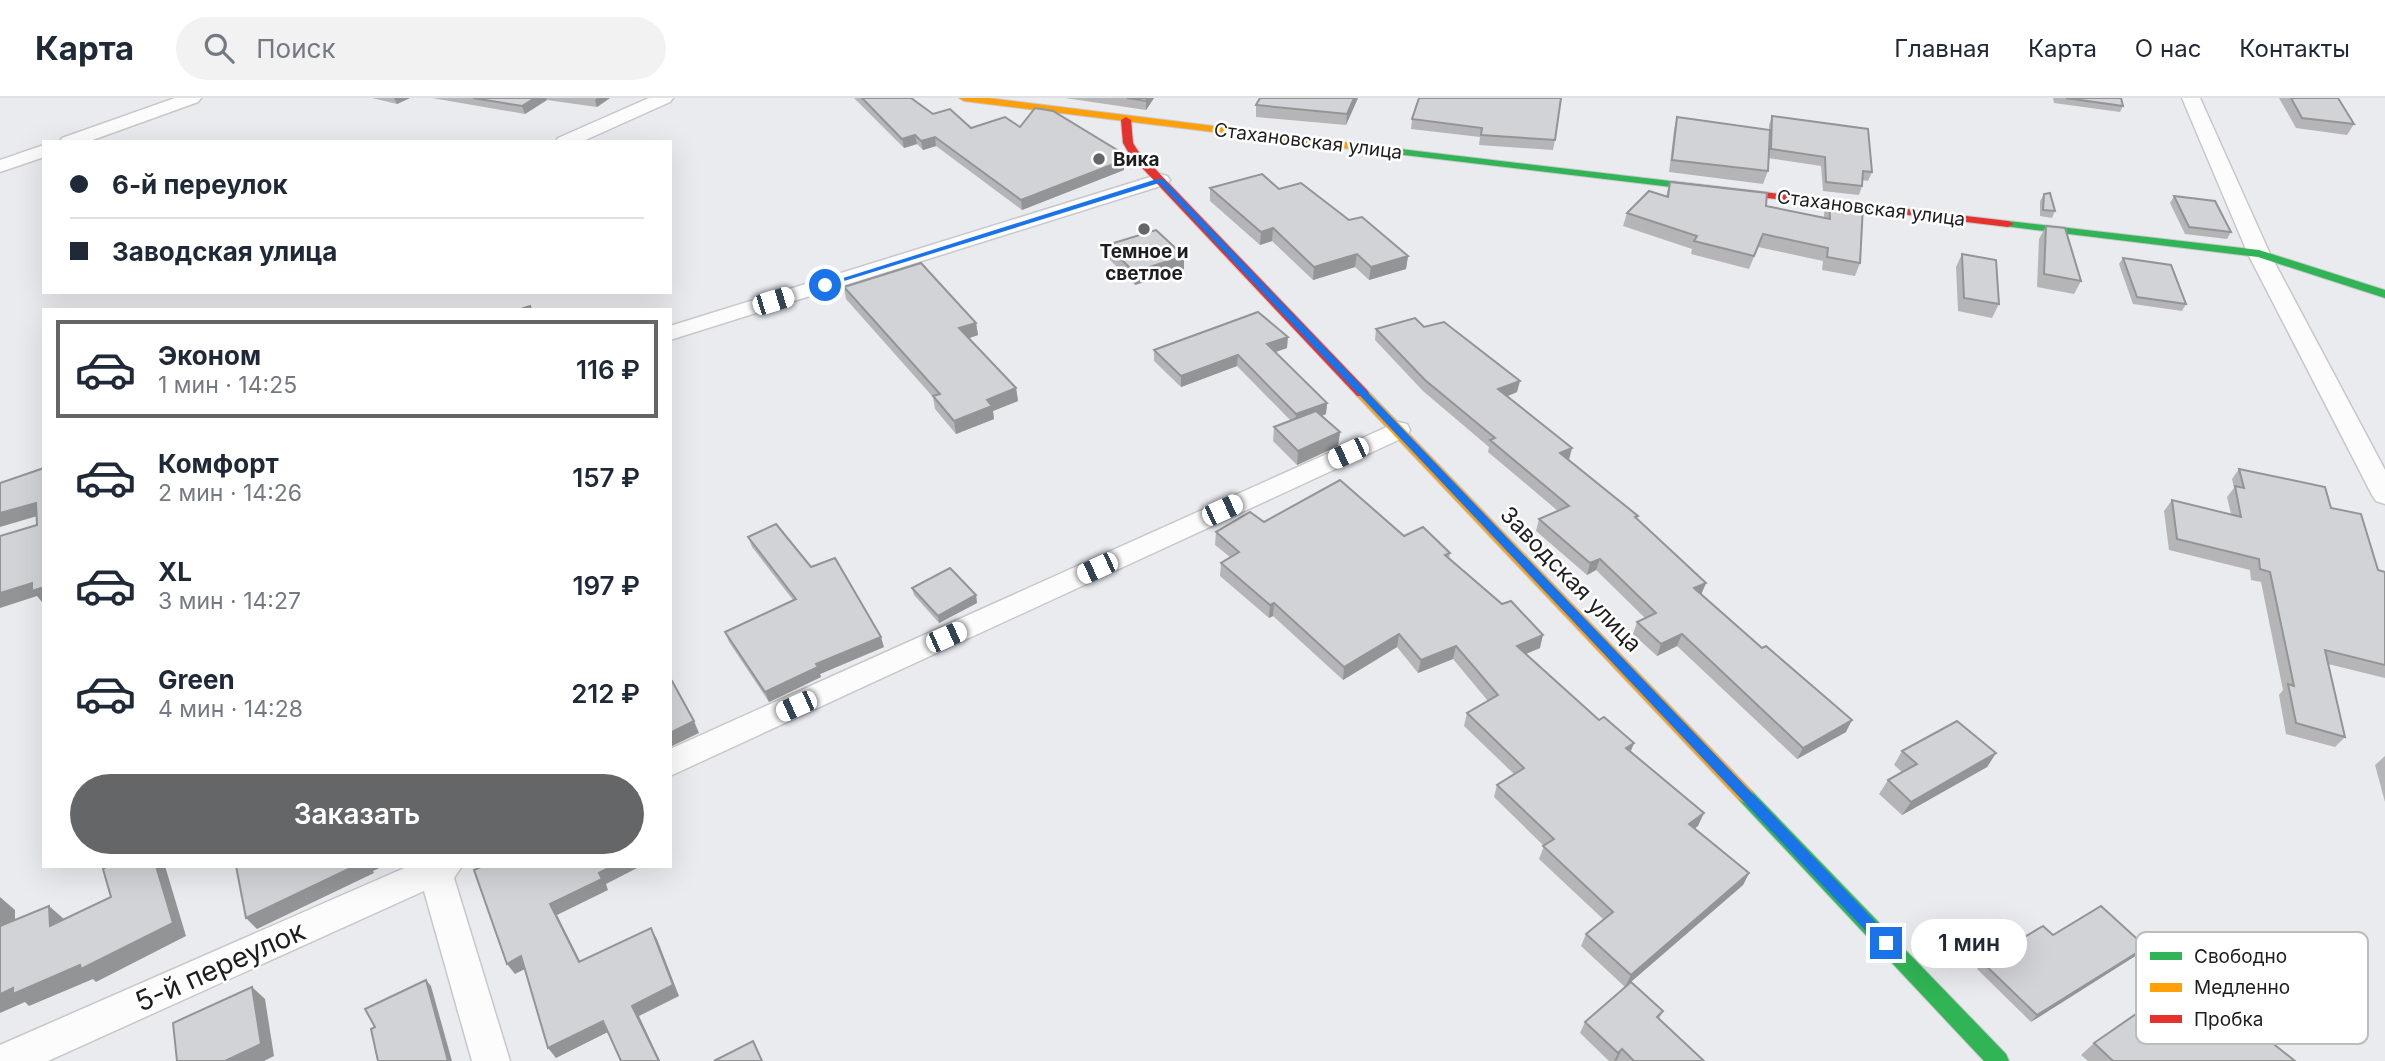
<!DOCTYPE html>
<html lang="ru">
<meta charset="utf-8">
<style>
:root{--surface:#fff;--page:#f2f2f3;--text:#1f2937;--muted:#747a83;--line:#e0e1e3;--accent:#656668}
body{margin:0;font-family:Inter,sans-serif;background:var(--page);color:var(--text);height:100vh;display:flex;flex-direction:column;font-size:26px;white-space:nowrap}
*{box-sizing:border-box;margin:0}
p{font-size:23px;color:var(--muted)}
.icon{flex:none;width:38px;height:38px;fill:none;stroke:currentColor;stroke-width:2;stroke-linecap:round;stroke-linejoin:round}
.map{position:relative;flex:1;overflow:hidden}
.drawer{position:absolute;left:42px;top:210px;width:630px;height:560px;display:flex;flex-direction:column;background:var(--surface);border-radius:0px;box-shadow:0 7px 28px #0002}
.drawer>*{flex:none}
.banner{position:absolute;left:42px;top:42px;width:630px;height:154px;border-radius:0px;box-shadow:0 7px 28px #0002;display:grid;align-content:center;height:154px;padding:0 28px;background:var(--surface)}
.end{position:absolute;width:32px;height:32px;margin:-16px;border:9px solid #1a73e8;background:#fff;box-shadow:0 0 0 4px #fff}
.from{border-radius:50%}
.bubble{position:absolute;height:49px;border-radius:24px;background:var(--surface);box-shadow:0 7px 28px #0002;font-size:23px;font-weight:600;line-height:49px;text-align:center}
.car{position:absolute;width:21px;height:42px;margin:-21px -10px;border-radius:9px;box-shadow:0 0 5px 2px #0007;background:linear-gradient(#fff 24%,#345 0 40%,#fff 0 76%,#345 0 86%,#fff 0)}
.banner b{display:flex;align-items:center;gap:24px;height:66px;font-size:26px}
.banner b+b{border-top:2px solid var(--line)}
.banner i{width:18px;height:18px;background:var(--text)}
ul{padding:12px 0 0;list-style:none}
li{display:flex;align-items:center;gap:21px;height:98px;margin:0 14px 10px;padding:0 14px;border:4px solid transparent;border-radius:0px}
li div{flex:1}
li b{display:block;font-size:26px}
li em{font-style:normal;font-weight:600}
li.selected{border-color:var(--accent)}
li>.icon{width:63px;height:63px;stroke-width:1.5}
.primary-button{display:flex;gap:14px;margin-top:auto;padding:14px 28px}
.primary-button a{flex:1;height:80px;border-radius:42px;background:var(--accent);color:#fff;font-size:28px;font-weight:600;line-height:80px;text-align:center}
header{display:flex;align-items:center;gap:42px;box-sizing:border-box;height:98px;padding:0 35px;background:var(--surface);border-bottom:2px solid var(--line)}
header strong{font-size:33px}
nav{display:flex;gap:38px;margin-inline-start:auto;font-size:24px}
.search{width:490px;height:63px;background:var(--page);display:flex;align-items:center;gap:18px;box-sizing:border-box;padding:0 24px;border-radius:38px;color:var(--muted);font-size:26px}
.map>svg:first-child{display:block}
</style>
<header>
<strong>Карта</strong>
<div class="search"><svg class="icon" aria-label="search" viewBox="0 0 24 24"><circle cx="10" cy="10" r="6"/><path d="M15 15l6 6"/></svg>Поиск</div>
<nav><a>Главная</a><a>Карта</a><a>О нас</a><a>Контакты</a></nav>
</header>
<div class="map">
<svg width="2385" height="963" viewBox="0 0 2385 963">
<rect width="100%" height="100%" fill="#eaebef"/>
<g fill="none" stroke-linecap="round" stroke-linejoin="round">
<defs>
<g id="street">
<path d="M175,0h26l-3,4 -111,40h-27l2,-4z"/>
<path d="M649,0h24l-3,4 -89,40h-25l2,-4z"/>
<path d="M2182,0h18l70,156 115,216v34l-9,-3 -4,-6 -124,-241z"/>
<path d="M44,47v12l-44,15v-12z"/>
<path d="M1160,76l7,2 3,4 -3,4 -497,156v-14z"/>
<path d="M1398,324l9,2 3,6 -3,6 -737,340v-27z"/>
<path d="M409,768h53l-8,12 56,183h-38l-48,-170 -376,170h-48v-16z"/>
</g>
<g id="fast">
<path d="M1400,51l338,40 6,3 -6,3 -342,-41v-4z"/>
<path d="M2008,123l251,29 126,40v8l-127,-41 -254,-31 -2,-2z"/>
<path d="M1745,689l6,3 255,264 3,7h-25l-245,-261 -3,-5 3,-5z"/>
</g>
<g id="slow">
<path d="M959,0h29l412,51 5,3 -5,3 -436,-54z"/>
<path d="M1362,291l5,1 384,400 3,5 -3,5 -6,3 -6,-3 -382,-404 -2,-3z"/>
</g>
<g id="jam">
<path d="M1126,19l5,3 2,23 5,8 229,239 2,3 -2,3h-10l-227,-241 -7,-12 -2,-23z"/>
<path d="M1738,91l270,32 6,3 -6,3 -274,-33 -2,-2z"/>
</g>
</defs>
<use href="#street" stroke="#c8c8cb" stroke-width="3"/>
<use href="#fast" stroke="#c8c8cb" stroke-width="2"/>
<use href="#slow" stroke="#c8c8cb" stroke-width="2"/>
<use href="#jam" stroke="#c8c8cb" stroke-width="2"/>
<use href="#street" fill="#fcfcfd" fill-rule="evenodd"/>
<use href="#fast" fill="#30b455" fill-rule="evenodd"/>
<use href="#slow" fill="#ff9f0a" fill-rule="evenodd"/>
<use href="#jam" fill="#e5322d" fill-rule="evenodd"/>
</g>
<g fill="#b5b5b8">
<path d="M372,0h38l-13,6z"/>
<path d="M432,0h178l-13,9 -50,-7 -22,14z"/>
<path d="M854,0h57l22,16 38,14 49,-1 102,26 2,17 -102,40 -86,-64 -13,4 -6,-6 -13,4z"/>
<path d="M1065,0h89l-8,12z"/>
<path d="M1358,0l-12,27 -90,-8v-12z"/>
<path d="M1419,0l136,42 -2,10 -74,-5 1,-8 -69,-8 1,-10z"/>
<path d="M2053,0h68l2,8 -3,6 -66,-9z"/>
<path d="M2279,0h59l16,26 -7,11 -51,-7z"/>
<path d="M1772,18l100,56 -4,9 -6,-1v6l-3,9 -36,-4 -2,-25 -53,-8v13l-5,13 -94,-12 5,-42 3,-13 92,13v-5z"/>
<path d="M1670,84l96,24 58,12v-5l5,-12 31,62 -5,13 -33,-6 1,-9 -65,-14 -9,22 -58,-15 1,-5 -69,-23 4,-13 39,-17z"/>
<path d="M1210,90l69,1 70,31 59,36 -2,13 -37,11 -14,-13 -42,13 -41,-39 -12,4 -50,-44z"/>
<path d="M2044,96l11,17 -3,7 -12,-2v-15z"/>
<path d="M2174,98l57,36 -4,7 -42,-5 -15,-31z"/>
<path d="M2046,128l35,55 -7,13 -37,-7 2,-48z"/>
<path d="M1107,147l77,24 -49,16 -27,-27z"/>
<path d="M1962,156l37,50 -7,14 -34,-7 -2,-44z"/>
<path d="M2123,160l63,46 -4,7 -49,-7 -14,-40z"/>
<path d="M844,189l132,36 2,12 -9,3 47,50 2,13 -25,10 1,8 -38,15 -21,-25 -2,-12 -87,-98z"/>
<path d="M1424,229l93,65 -10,4 65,52 -4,12 70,56 -1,3 69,64 -5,11 145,138 -49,27 -120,-113 -20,10 -24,-22 4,-12 8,-4 -49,-48 -9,5 -51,-44 3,-12 19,-8 -70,-59 1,-5 -66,-56 -48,-51 1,-11z"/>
<path d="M1287,250l-12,4 52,51 -1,11 -4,2 18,16 -2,14 -41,19 -24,-24 1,-14 17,-6 -54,-55 -56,21 -27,-26v-11z"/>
<path d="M2239,371l92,39 47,62 7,2v106l-57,-14 17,73 -10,10 -49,-13 -7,-39 4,-5 -22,-108 -10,-2 -1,-10 -81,-20 -5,-39 8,-11 59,14 -4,-17 7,-9 -2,-9z"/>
<path d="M1264,424l140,14 46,17 -1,6 91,89 -14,6 105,98 67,74 -4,2 55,45 -6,12 -118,102 -44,-41 5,-12 17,-15 -64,-60 5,-13 -50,-49 3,-12 17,-11 -50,-48 3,-13 21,-12 -35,-42 -35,14 -21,-26 -54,33 -70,-64 -4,2 -49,-42 1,-13 9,-6 -15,-12 1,-13z"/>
<path d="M748,439l63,30 73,80 -64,27 1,3 -52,25 -40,-60 -4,-10 68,-32 -41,-53z"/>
<path d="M912,490l64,7 1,8 -38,20 -25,-28z"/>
<path d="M1902,653l94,2 -9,14 -85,48 -23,-21 9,-14 14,-8 -8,-7z"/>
<path d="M2385,658v46l-10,-37z"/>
<path d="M2053,837l93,12 -6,6 -109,69 -54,-53 5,-7z"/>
<path d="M1663,913l-4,8 45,42h-95l-29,-28 5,-11z"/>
<path d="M2256,932l39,31h-207l-7,-6 13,-12 148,-2z"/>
</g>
<g fill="#939496">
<path d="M394,0h16l-13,6z"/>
<path d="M535,0h11l1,2 -22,14 -3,-8z"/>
<path d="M597,0h13l-13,9 -2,-7z"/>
<path d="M1147,0h7l-8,12v-9z"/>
<path d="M1354,0h4l-12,27 1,-11z"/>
<path d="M915,37l2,9 -13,4 -2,-9z"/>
<path d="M935,39l1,9 -13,4 -2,-9z"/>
<path d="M1122,55v8l2,-1v10l-102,40 -1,-10z"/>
<path d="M1273,130l-1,13 -12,4 1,-13z"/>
<path d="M1357,156l-2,13 -42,13 1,-13z"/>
<path d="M1184,158v13l-49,16 -1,-13z"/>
<path d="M1408,158l-2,13 -37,11 2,-13z"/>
<path d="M976,225l2,12 -17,6 -2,-13z"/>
<path d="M1288,239l-1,11 -20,7v-11z"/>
<path d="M1238,257l-1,11 -56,21v-11z"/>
<path d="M1520,283l-3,11 -21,9 2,-12z"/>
<path d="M1016,290l2,13 -25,10 1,8 -38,15 -2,-13 33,-21z"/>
<path d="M1327,305l-1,11 -31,11 1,-11z"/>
<path d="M1340,334l-2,14 -41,19 1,-14z"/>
<path d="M1572,350l-3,12 -12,5 3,-12z"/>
<path d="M36,405l8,11 -44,13v-14z"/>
<path d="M1600,461l-4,11 -9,5 3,-12z"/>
<path d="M32,485l12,4v15h-2l-5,-6 -37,12v-15z"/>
<path d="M1706,485l-5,12 -7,-7z"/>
<path d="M976,497l1,8 -38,20 -1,-7z"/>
<path d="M1274,505l-1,13 -4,2 1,-13z"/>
<path d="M1399,536l-2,13 -54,33 1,-13z"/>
<path d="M1682,536l-5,12 -20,10 4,-12z"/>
<path d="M1543,537l-3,13 -27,11 4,-13z"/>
<path d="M881,539l3,10 -64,27 1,3 -52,25 -4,-10 51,-28z"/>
<path d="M1456,548l-3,13 -35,14 3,-13z"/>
<path d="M1852,622l-6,12 -49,27 6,-11z"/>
<path d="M694,623l5,12 -29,14v-14z"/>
<path d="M1634,645l-5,13 -3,-8z"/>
<path d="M1996,655l-9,14 -85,48 9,-13z"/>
<path d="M1704,715l-6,13 -15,11 6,-13z"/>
<path d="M156,768h9l21,70 -90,46 -3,-3 -64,27 -4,-4 -25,11v-19l13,-6z"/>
<path d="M355,768h29l-11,5 1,2 -117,56 -11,-11z"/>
<path d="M612,768h29l-35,18 2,6 -51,25 29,58 -7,-11 -29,-58 49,-31z"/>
<path d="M1749,775l-6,12 -118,102 6,-12z"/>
<path d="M0,799l15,13v29l-15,-12z"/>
<path d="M49,808l15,13 1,20 -15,-13z"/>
<path d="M651,830l6,11 22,57 -40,20 21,45h-1l-27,-55z"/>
<path d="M2146,849l-6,6 -109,69 6,-7z"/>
<path d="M521,858l8,11 -14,7 -8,-10z"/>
<path d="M426,882l5,6 21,75h-4z"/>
<path d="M252,889l13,12 9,57 -10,5h-39z"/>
<path d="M603,923l7,10 -54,27 -8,-10z"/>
<path d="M1622,951l-5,11 -3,1 4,-8z"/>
</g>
<g fill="#d2d3d6" stroke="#939496" stroke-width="2">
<path d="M473,0h62l-13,8z"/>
<path d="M862,0h49l22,16 17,-5 21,19 34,-11 15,10 15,-19 18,3 69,42 -7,2 9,5 -103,40 -86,-63 -14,4 -6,-6 -13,4z"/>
<path d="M1127,0h20l-1,3z"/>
<path d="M1260,0h94l-7,16 -91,-9z"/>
<path d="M1419,0h142l-6,42 -74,-5 1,-7 -70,-9z"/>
<path d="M2066,0h55l2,8z"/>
<path d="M2291,0h47l16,26 -52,-6z"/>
<path d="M1772,18l96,13 4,43 -9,-1 -1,15 -36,-4 -1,-25 -54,-8z"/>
<path d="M1677,19l93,13 -2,41 -96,-11z"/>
<path d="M1262,76l17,15 22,-6 48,37 13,-3 46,39 -37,11 -14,-13 -43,13 -41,-39 -12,4 -51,-44z"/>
<path d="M1670,84l97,11 -1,13 64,13 -1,-18 34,4 -3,58 -33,-6 1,-9 -65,-14 -9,22 -60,-15 3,-5 -70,-23 22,-22 19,6z"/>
<path d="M2050,95l5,18 -12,-1 1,-16z"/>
<path d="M2174,98l41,5 16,31 -42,-5z"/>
<path d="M2046,128l19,2 16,53 -37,-7z"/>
<path d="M1156,132l28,26 -50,16 -27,-27z"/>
<path d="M1962,156l34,6 3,44 -35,-6z"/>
<path d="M2123,160l48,7 15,39 -49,-7z"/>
<path d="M921,165l55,60 -17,5 57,60 -29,12 5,6 -38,15 -21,-25 7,-2 -96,-107z"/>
<path d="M530,208l1,4h-13z"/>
<path d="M1258,214l30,25 -21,7 60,59 -31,11 -58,-59 -57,21 -27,-26z"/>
<path d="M1415,220l9,9 20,-5 76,59 -22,8 74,59 -12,5 78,63 -3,1 71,66 -12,5 68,60 4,-2 86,74 -49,28 -121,-114 -21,10 -24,-22 19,-9 -56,-54 -10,4 -51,-44 30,-13 -79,-66 5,-2 -70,-58 -49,-51z"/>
<path d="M1316,313l24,21 -42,19 -24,-24z"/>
<path d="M44,370v119l-12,4v-8l-32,10v-57l37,-11 -1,-22 -36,10v-30z"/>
<path d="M2239,371l86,18 6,21 30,6 17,56 7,2v93l-60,-15 20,87 -49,-14 -8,-39 6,2 -24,-114 -10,-3 -1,-10 -82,-20 -5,-39 69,17 -6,-31 9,2z"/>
<path d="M1340,382l64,56 19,-9 27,26 -5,2 57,49 9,-3 32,34 -26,11 82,74 5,-3 30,26 -8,5 78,65 -15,11 60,49 -118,102 -45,-41 27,-22 -70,-66 11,-7 -57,-54 27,-17 -57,-55 31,-18 -42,-49 -35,14 -22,-26 -55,33 -70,-64 -4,2 -49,-42 18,-11 -23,-20 34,-20 14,10z"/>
<path d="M776,426l35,43 24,-9 46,79 -65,27 2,3 -53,25 -40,-60 71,-33 -48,-62z"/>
<path d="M950,470l26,27 -38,21 -26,-28z"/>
<path d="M672,583l22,40 -24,12v-51z"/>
<path d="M1957,623l39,32 -85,49 -23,-22 29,-16 -15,-13z"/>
<path d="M108,768h48l17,57 -92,46 -1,-4 -67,29v-6l-13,6v-68l49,-20 1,20 61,-29 -8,-28z"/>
<path d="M236,768h119l-109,52z"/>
<path d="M483,768h129l-13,7 3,6 -52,25 29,58 72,-34 22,57 -41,21 27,55h-38l-18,-40 -55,27 -27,-92 -14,8 -33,-94z"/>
<path d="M2101,808l45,41 -109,68 -55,-53 61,-36 10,9z"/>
<path d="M426,882l22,81h-70l-7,-32 4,-2 -10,-18z"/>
<path d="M1631,884l32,29 -6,6 47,44h-70l-12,-12 -4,4 -33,-31z"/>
<path d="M2178,887l65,57 13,-12 39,31h-182l-19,-18z"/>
<path d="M252,889l9,57 -36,17h-48l-4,-38z"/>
<path d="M753,943l9,20h-48z"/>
</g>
<path fill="#1a73e8" d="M1157,81h6l728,759 2,5 -2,4h-10l-722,-764 -331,103 -7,-1z"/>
<g fill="#656668" stroke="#fff" stroke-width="2.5">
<circle cx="1099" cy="61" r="7"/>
<circle cx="1144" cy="131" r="7"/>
</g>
<g text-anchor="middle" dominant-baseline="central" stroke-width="5" stroke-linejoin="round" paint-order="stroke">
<g font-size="19" fill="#1e1e20" stroke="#fff">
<text transform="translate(1308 43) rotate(7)">Стахановская улица</text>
<text transform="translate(1871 110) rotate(7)">Стахановская улица</text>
</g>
<g font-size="19" font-weight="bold" fill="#1e1e20" stroke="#fff" text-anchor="start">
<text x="1113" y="61">Вика</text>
<text x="1144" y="153" text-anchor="middle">Темное и<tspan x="1144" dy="22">светлое</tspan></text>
</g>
<g font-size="23" fill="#1e1e20" stroke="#fff">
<text transform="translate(1571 481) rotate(46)">Заводская улица</text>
</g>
<g font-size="28" fill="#1e1e20" stroke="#fff">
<text transform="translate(220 868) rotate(-24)">5-й переулок</text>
</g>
</g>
<rect x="2136" y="834" width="232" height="112" rx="10" fill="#fff" stroke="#bcbcbc" stroke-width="2"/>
<rect x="2150" y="854" width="32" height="8" fill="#30b455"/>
<rect x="2150" y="885" width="32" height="9" fill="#ff9f0a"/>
<rect x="2150" y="917" width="32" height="8" fill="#e5322d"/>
<g font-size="19" fill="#1e1e20">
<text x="2194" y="865">Свободно</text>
<text x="2194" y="896">Медленно</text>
<text x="2194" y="928">Пробка</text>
</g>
</svg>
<i class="end from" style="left:825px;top:187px"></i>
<i class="end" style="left:1886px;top:845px"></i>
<div class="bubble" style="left:1911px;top:821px;width:116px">1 мин</div>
<i class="car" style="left:773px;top:203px;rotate:73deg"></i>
<i class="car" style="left:1348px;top:355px;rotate:245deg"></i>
<i class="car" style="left:1222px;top:412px;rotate:65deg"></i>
<i class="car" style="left:1097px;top:470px;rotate:245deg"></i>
<i class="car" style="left:946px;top:539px;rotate:66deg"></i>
<i class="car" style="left:796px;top:608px;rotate:246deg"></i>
<div class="banner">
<b><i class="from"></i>6-й переулок</b>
<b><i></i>Заводская улица</b>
</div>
<section class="drawer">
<ul>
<li class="selected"><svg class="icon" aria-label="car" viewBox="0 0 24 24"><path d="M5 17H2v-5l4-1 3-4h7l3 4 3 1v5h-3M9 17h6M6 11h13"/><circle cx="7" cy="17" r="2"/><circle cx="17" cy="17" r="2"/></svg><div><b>Эконом</b><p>1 мин · 14:25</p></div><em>116 ₽</em></li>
<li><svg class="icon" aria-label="car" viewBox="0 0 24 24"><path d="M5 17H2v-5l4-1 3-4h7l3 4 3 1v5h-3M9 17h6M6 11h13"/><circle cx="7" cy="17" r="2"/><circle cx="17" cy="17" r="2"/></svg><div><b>Комфорт</b><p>2 мин · 14:26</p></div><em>157 ₽</em></li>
<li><svg class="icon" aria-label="car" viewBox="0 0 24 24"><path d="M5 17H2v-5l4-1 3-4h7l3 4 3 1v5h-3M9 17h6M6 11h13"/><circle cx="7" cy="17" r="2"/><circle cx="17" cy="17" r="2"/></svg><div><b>XL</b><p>3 мин · 14:27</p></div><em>197 ₽</em></li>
<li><svg class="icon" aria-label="car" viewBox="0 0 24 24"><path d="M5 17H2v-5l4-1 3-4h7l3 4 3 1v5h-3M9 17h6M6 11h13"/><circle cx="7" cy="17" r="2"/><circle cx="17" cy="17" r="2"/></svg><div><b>Green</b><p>4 мин · 14:28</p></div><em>212 ₽</em></li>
</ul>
<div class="primary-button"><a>Заказать</a></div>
</section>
</div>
